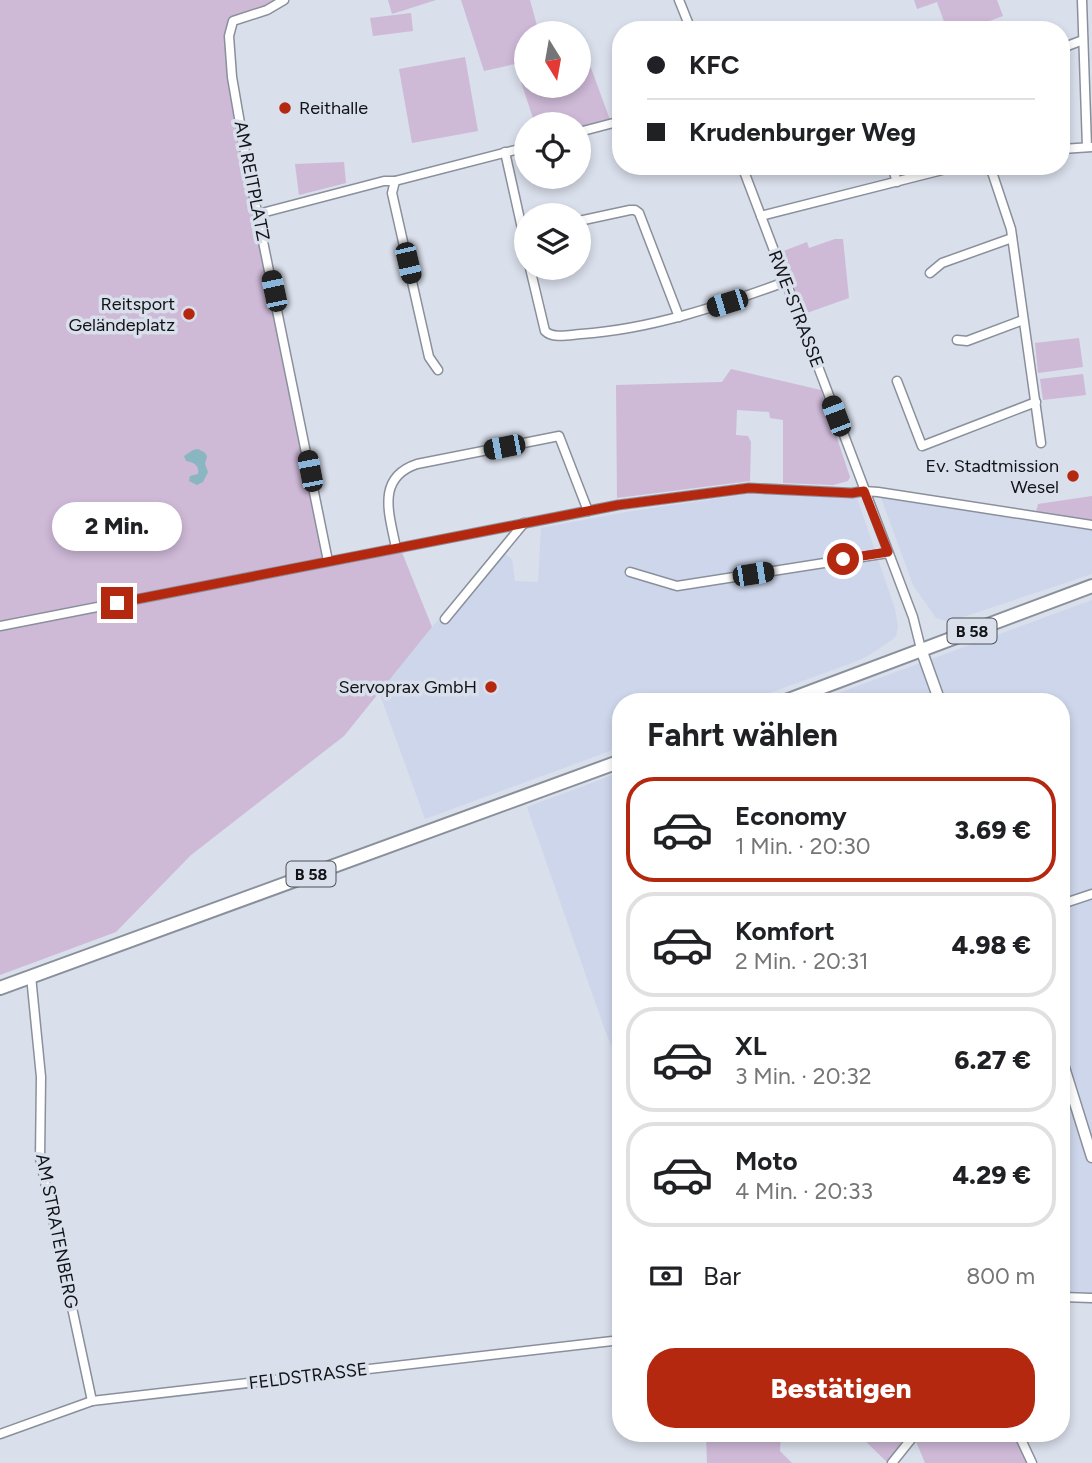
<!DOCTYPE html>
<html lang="de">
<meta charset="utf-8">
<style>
:root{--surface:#fff;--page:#f2f2f2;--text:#202124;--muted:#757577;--line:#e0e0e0;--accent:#b52810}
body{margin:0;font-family:Figtree,sans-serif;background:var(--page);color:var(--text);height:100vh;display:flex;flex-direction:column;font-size:26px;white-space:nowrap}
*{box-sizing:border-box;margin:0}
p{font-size:23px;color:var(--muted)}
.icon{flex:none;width:38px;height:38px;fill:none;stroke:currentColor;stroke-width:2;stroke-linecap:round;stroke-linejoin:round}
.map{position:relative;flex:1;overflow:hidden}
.details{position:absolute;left:612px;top:693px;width:458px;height:749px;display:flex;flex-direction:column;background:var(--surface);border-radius:28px;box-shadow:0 4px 10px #0003}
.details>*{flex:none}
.banner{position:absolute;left:612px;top:21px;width:458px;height:154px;border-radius:28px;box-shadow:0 4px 10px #0003;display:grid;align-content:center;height:154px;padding:0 35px;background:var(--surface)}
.needle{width:46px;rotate:169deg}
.controls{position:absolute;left:514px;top:21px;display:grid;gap:14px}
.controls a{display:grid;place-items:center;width:77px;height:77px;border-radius:50%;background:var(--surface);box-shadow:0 4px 10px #0003;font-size:35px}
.end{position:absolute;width:32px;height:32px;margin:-16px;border:9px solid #b52810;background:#fff;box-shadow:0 0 0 4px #fff}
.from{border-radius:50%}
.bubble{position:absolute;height:49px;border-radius:24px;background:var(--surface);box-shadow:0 4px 10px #0003;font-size:23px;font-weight:800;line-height:49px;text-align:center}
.car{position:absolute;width:21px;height:42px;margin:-21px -10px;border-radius:9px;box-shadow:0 0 5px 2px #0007;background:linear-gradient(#222 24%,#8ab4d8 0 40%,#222 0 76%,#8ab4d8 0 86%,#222 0)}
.banner b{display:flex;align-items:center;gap:24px;height:66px;font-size:26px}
.banner b+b{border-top:2px solid var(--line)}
.banner i{width:18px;height:18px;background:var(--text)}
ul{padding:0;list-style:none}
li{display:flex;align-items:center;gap:21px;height:105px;margin:0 14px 10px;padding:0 21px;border:4px solid var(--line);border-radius:28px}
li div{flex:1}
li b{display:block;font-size:26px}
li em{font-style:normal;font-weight:800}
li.active{border-color:var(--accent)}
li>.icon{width:63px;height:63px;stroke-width:1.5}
h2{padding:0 35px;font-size:32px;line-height:84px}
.pay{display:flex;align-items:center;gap:18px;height:77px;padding:0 35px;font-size:26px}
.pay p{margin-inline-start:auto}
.button{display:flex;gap:14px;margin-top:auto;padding:14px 35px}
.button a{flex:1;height:80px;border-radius:28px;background:var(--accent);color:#fff;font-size:28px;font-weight:800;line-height:80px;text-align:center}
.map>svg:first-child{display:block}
</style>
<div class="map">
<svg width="1092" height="1463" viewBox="0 0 1092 1463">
<rect width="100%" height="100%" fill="#d9dfeb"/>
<g fill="#cdd6ea">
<path d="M750,494l101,1 6,3 38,111 3,18 -2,9 -4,4 -26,17 -17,7 -104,38h-124v45l-196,72 -46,-127 53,-65 66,-78 14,10 3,22 23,1 3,-54 85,-16z"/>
<path d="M880,495l212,33v46l-144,48 -12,-4 -23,-33z"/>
<path d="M1092,600v704l-30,-2v-600h-248z"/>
<path d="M621,772v298l-16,-40 -78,-223z"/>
</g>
<g fill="#ceb9d7">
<path d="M0,0h280l-15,9 -34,11 -3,32 99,508 74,-10 31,77 -88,109 -153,119 -75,77 -116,43z"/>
<path d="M388,0h48l-44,14z"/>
<path d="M461,0h69l9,33h-12v53h52v-39l4,-1 27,74 -31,8v-4h-44l-20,-60 -31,7z"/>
<path d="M914,0h83l6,16 -19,7 1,7h-38l-10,-28 -20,7z"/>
<path d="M411,13l2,18 -40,5 -3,-18z"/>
<path d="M465,57l13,74 -66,12 -13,-74z"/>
<path d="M344,162l2,21 -47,12 -4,-31z"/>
<path d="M835,239h8l6,59 -45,16 -23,-62 26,-10 2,6z"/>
<path d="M1079,338l4,29 -45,6 -3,-30z"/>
<path d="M731,369l90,21 29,87 -2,4 -15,4 -50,-2v-63l-13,-2 -1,-6 -32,-2 -1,25 12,1 3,6 -1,39 -133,17 -1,-113 106,-3z"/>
<path d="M1083,374l3,21 -43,5 -3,-21z"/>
<path d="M1092,496v25l-56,-9 2,-8z"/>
<path d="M711,1433h70l-1,18 12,12h-85l-1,-28z"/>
<path d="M857,1433h55l-24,30z"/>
<path d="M919,1433h102l14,30h-110l-10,-24z"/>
</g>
<path fill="#89b6c1" d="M198,449l6,3 3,4 -2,8 3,8 -5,10 -6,3 -8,-4 1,-5 8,-2c2,-9 -5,-12 -12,-13l-2,-5 9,-6z"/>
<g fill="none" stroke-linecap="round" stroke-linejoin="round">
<defs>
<g id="minor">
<path d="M284,0l-17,10 -34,11 -4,15 3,41 14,81 82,403"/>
<path d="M679,0l12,30"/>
<path d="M1082,0l5,147"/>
<path d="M1062,48l21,-8"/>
<path d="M579,132l42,-11"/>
<path d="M1062,149l30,-2"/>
<path d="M505,152l22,99"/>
<path d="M742,166l171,451 8,32"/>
<path d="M892,166l5,16"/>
<path d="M990,166l21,63 30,214"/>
<path d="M395,181l-3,12 37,164 9,13"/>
<path d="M258,214l126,-33h11l132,-34"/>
<path d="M761,216l197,-50"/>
<path d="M579,221l51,-11h5l4,3 40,104"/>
<path d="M530,268l15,63c8,8 24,4 36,3 71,-5 138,-28 204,-52"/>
<path d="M930,273l12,-10 70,-25"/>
<path d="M957,340l10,1 56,-21"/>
<path d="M897,381l25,65 114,-44"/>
<path d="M396,548c-6,-32 -21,-70 21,-84l142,-28 29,75"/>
<path d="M630,572l47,14 211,-33"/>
<path d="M445,619l79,-96"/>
<path d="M0,626l618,-121 131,-17 103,5 12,-2 14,1 214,33"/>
<path d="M1062,904l30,-10"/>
<path d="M31,976l10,101 -1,81 52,243"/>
<path d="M1062,1297l30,1"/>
<path d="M1018,1433l14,30"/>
<path d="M0,1434l92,-33 529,-61"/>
<path d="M892,1463l24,-30"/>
</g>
<g id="tertiary">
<path d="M921,649l19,53"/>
<path d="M1062,1061l30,96"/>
</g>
<g id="primary">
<path d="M783,702l309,-116"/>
<path d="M0,988l621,-227"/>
</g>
</defs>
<use href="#minor" stroke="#8a909b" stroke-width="11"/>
<use href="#tertiary" stroke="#8a909b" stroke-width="13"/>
<use href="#primary" stroke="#8a909b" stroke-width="16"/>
<use href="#minor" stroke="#fff" stroke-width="8"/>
<use href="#tertiary" stroke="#fff" stroke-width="10"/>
<use href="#primary" stroke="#fff" stroke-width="12"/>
</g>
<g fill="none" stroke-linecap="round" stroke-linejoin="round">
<path stroke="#b52810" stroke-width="9" d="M117,603l501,-98 131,-17 103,5 12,-2 24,61 -45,7"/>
</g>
<g fill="#b52810" stroke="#d9dfeb" stroke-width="2.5">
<circle cx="285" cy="108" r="7"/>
<circle cx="189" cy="314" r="7"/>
<circle cx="1073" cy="476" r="7"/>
<circle cx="491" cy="687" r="7"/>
</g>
<g text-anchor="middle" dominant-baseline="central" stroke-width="7" stroke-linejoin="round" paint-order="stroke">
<g fill="#d9dfeb" stroke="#4d5057" stroke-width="2">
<rect x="947.5" y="618.5" width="49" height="25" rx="5"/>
<rect x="286.5" y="861.5" width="49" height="25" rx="5"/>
</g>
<g font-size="16" font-weight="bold" fill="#111317">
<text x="972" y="631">B 58</text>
<text x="311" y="874">B 58</text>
</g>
<g font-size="18" fill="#111317" stroke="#d9dfeb" text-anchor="end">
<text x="299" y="108" text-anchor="start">Reithalle</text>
<text x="175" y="304">Reitsport<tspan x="175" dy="21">Geländeplatz</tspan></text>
<text x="1059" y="466">Ev. Stadtmission<tspan x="1059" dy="21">Wesel</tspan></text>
<text x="477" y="687">Servoprax GmbH</text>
</g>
<g font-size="18" fill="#111317" stroke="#d9dfeb">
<text transform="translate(252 181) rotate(79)">AM REITPLATZ</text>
<text transform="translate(796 309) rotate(69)">RWE-STRASSE</text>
<text transform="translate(57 1231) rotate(79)">AM STRATENBERG</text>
<text transform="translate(308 1376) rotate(-7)">FELDSTRASSE</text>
</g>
</g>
</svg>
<div class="controls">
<a><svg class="needle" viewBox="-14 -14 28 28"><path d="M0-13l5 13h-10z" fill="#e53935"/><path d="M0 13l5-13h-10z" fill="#757577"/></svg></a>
<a><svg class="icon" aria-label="locate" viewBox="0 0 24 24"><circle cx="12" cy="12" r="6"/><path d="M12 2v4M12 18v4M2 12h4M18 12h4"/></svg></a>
<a><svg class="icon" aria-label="layers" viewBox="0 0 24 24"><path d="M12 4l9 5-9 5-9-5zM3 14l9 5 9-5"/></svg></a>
</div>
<i class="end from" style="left:843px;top:559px"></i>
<i class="end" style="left:117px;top:603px"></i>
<div class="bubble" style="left:52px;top:502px;width:130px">2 Min.</div>
<i class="car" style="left:408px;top:263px;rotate:167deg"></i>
<i class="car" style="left:274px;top:291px;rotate:348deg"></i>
<i class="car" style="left:727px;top:303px;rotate:253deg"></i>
<i class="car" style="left:836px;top:416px;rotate:339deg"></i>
<i class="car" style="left:504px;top:447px;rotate:259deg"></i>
<i class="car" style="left:310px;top:471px;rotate:349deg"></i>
<i class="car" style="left:753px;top:574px;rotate:81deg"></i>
<div class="banner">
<b><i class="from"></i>KFC</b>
<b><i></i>Krudenburger Weg</b>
</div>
<section class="details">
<h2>Fahrt wählen</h2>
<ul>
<li class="active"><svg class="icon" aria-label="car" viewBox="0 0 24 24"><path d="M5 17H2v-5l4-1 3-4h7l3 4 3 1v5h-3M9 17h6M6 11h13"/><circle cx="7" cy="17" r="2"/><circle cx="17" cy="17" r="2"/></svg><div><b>Economy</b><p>1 Min. · 20:30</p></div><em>3.69 €</em></li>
<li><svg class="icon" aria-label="car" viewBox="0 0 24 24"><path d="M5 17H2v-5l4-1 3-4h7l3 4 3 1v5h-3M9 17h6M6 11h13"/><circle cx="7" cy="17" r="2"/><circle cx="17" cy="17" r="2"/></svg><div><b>Komfort</b><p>2 Min. · 20:31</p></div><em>4.98 €</em></li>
<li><svg class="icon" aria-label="car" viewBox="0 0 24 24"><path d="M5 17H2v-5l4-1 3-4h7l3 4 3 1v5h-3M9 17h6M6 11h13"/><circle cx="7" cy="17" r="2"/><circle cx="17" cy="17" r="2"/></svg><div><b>XL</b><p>3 Min. · 20:32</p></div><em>6.27 €</em></li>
<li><svg class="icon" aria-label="car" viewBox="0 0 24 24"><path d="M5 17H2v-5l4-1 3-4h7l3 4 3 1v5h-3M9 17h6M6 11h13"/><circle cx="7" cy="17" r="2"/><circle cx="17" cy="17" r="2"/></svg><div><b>Moto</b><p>4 Min. · 20:33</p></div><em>4.29 €</em></li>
</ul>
<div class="pay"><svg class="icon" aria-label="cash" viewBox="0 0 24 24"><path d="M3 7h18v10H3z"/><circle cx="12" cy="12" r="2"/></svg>Bar<p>800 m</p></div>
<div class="button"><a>Bestätigen</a></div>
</section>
</div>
